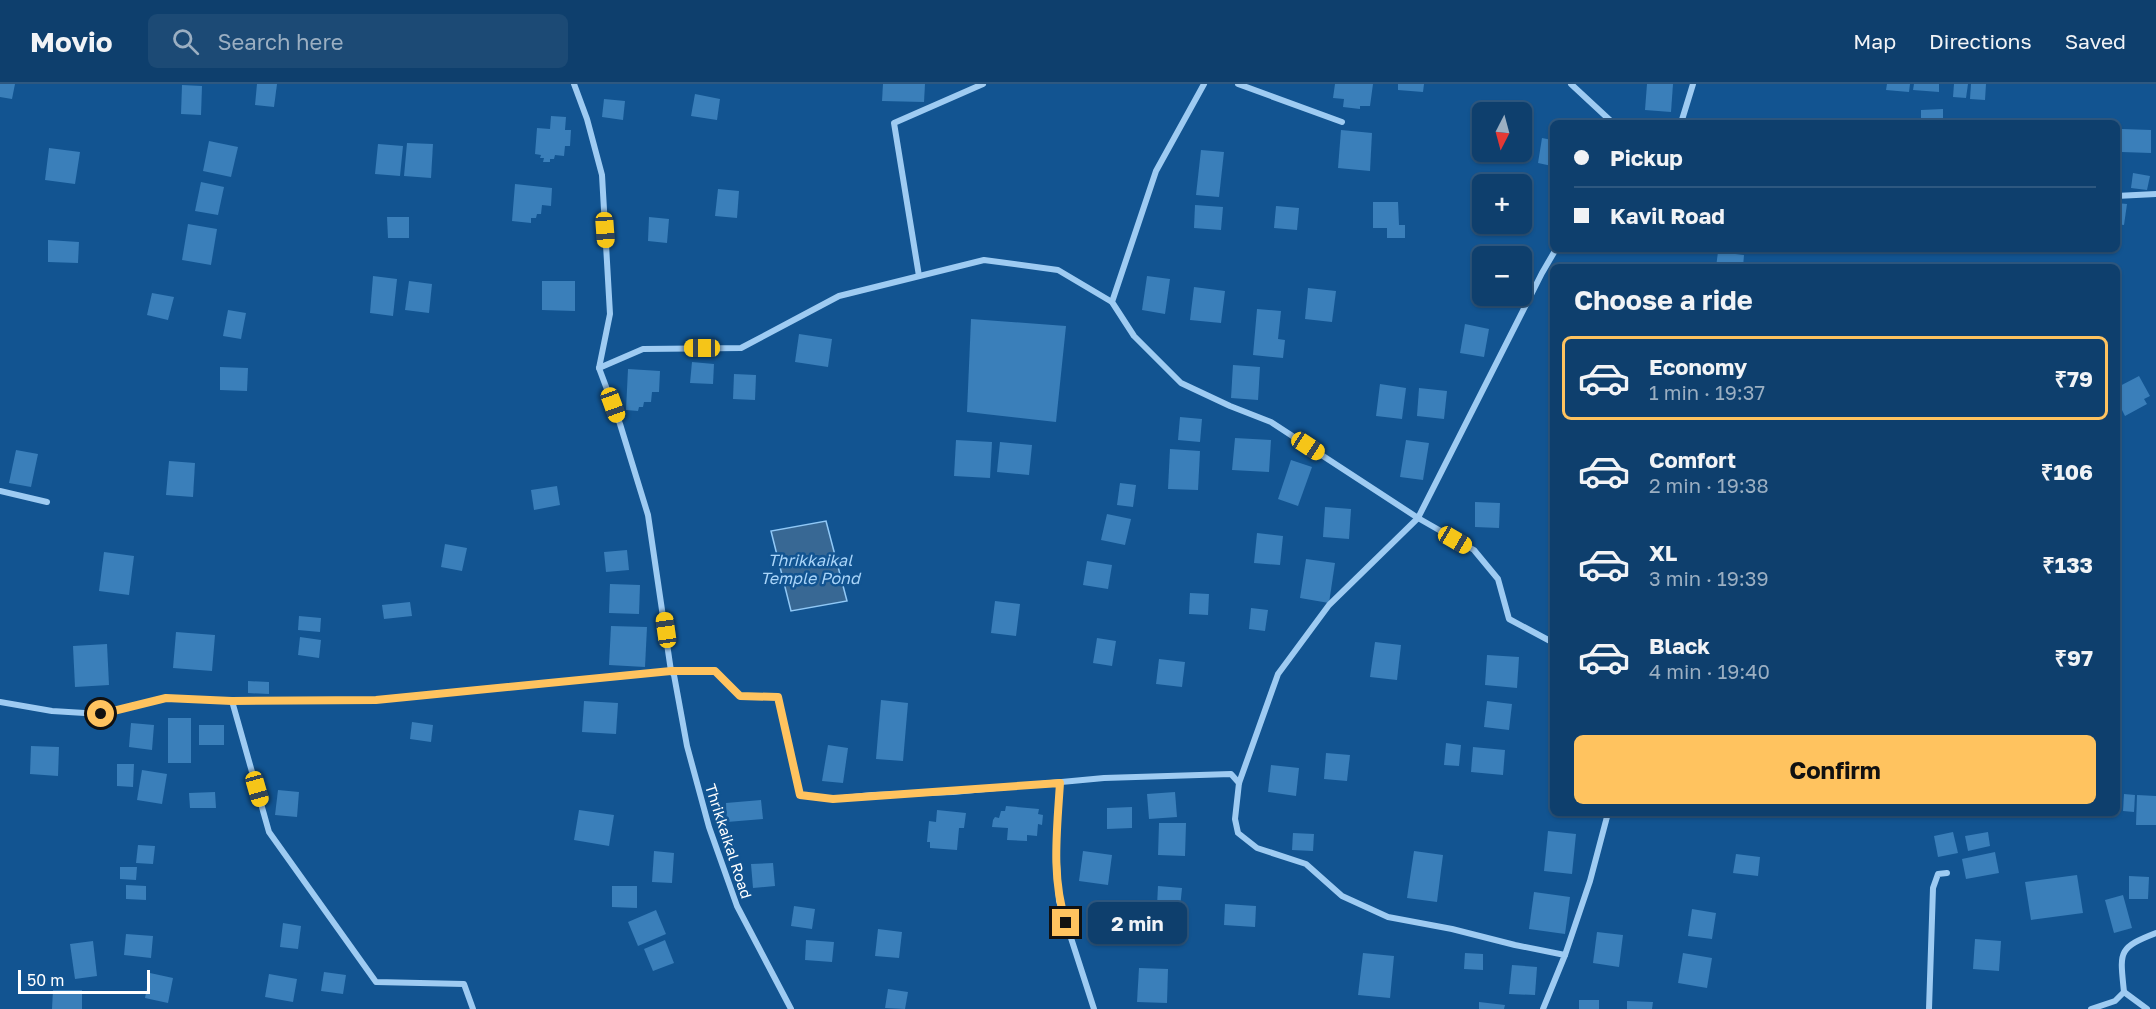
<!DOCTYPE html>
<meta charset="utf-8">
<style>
:root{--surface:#0e3f6d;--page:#1c4a75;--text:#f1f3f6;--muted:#9bafc2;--line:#2e5880;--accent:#ffc35f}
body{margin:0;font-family:"Golos Text",sans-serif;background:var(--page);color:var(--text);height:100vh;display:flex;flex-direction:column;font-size:22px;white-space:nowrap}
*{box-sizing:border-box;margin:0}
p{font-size:20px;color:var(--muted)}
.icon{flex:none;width:33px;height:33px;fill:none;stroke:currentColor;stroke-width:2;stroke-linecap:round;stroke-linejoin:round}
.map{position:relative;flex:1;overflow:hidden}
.sheet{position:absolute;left:1550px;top:180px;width:570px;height:552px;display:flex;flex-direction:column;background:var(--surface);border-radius:9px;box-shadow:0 2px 4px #0004,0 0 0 2px var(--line)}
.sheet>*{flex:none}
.guide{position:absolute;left:1550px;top:36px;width:570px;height:132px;border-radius:9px;box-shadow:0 2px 4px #0004,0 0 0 2px var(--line);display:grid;align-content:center;height:132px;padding:0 24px;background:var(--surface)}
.needle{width:39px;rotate:186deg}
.buttons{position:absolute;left:1472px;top:18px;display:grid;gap:12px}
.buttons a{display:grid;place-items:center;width:60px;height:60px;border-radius:9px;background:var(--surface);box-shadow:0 2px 4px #0004,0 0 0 2px var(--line);font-size:30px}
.scale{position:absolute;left:18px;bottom:15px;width:132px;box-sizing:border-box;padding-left:6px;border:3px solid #fff;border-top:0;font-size:16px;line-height:21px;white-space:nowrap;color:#fff;-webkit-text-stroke:4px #125491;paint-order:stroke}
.end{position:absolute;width:27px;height:27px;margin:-14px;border:8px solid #ffc35f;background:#111;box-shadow:0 0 0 3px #111}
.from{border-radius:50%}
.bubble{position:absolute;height:42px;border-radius:9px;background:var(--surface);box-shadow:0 2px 4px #0004,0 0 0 2px var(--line);font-size:20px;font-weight:700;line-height:42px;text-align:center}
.car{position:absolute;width:18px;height:36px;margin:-18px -9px;border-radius:8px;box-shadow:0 0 4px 2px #0007;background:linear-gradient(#f5c518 24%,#345 0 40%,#f5c518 0 76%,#345 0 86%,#f5c518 0)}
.guide b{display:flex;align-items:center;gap:21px;height:57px;font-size:22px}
.guide b+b{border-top:2px solid var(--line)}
.guide i{width:15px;height:15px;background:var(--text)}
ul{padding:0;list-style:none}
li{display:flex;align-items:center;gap:18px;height:84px;margin:0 12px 9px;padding:0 12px;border:3px solid transparent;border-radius:9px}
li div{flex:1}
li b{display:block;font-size:22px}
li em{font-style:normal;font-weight:700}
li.active{border-color:var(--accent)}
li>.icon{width:54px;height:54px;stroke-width:1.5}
h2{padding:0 24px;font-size:27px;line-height:72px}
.button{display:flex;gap:12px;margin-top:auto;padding:12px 24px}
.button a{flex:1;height:69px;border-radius:9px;background:var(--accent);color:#111;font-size:24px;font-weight:700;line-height:69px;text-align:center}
header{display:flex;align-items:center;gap:36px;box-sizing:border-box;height:84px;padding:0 30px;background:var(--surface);border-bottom:2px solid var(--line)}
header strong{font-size:28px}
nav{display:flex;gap:33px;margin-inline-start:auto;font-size:21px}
.search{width:420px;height:54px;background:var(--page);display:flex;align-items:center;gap:15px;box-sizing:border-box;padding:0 21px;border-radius:9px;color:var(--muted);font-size:22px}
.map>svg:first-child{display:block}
</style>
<header>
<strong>Movio</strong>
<div class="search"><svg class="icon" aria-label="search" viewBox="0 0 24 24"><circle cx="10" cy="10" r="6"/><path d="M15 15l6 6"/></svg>Search here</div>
<nav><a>Map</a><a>Directions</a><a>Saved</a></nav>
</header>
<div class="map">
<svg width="2156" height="925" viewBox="0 0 2156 925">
<rect width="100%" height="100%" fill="#125491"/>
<path fill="#386894" stroke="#90c8f6" stroke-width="1.5" d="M826,437l21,80 -56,10 -20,-80z"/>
<g fill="#3a7fba">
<path d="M0,0h15l-3,15 -12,-2z"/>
<path d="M257,0h20l-3,23 -19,-2z"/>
<path d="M883,0h42l-1,18 -42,-1z"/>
<path d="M1335,0h38l-3,22h-10v3l-17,-2 1,-8 -11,-1z"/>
<path d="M1398,0h26l-1,8 -25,-2z"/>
<path d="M1647,0h26l-2,28 -26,-2z"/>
<path d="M1887,0h23l-1,8 -23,-2z"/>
<path d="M1914,0h25v8l-26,-2z"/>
<path d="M1954,0h14l-2,14 -13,-1z"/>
<path d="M1971,0h15l-1,16 -15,-1z"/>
<path d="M182,1l20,1 -1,29 -20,-1z"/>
<path d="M695,10l25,5 -3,21 -26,-4z"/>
<path d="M604,15l21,2 -2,19 -21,-3z"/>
<path d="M1943,25v14h-22v-13z"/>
<path d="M551,32l15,1 -1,13h6l-1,16h-5l-1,10 -9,-1 -1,4h-4v3h-7l1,-4h-4l1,-3 -6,-1 2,-26 13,1z"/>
<path d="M2122,45l29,1v23l-29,-1z"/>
<path d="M1341,46l31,3 -2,38 -32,-3z"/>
<path d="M1542,54l10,2v26l-14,-3z"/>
<path d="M209,57l29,6 -7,30 -28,-6z"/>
<path d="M407,59l26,1 -2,34 -27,-2z"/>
<path d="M378,60l25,2 -3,30 -25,-2z"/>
<path d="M49,64l31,4 -5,32 -30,-4z"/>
<path d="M1201,66l23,2 -5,45 -23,-2z"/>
<path d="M2133,89l17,3 -3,14 -16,-2z"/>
<path d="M201,98l23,5 -6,28 -23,-4z"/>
<path d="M515,100l37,4 -1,18 -9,-1 -1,9h-4l-1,4h-5v5l-19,-2z"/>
<path d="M1521,103l11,1 -4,37h-7z"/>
<path d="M718,105l21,2 -2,27 -22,-2z"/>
<path d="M1373,118h25l1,23h6v13h-18v-10h-14z"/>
<path d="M2116,119l11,1 -3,21 -8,-1z"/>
<path d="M1195,121l28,2 -2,23 -27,-2z"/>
<path d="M1276,122l23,2 -2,22 -23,-2z"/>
<path d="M387,133h22v21h-21z"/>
<path d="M649,133l20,2 -2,24 -19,-2z"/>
<path d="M188,140l29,5 -6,36 -29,-5z"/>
<path d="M48,156l31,2 -1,21 -30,-1z"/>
<path d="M1718,168l26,3 -1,12h-27z"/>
<path d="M373,192l24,3 -4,37 -23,-3z"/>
<path d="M1147,192l23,3 -5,35 -23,-4z"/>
<path d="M409,197l23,3 -3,29 -24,-3z"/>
<path d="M542,197h33v30l-33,-1z"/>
<path d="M1194,203l31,4 -4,32 -31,-3z"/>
<path d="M1308,204l28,3 -4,31 -27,-3z"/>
<path d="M152,209l22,4 -6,23 -21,-5z"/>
<path d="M1257,225l24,2 -3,28 7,1 -2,18 -30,-3z"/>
<path d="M228,226l18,3 -5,26 -18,-3z"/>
<path d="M971,235l95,7 -10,96 -89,-10z"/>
<path d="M1465,240l24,5 -5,28 -24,-4z"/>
<path d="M799,250l33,5 -4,28 -33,-5z"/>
<path d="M692,278l22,2 -1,20 -23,-1z"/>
<path d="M1233,281l27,2 -2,33 -27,-2z"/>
<path d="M220,283l28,1 -1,23 -27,-1z"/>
<path d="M628,285l32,2 -1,21h-7l-1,10h-7l-1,5h-4l-1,4 -12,-1z"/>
<path d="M734,290l22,1 -1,25 -22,-1z"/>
<path d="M2139,292l11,20 -6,3 3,5 -22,12 -4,-8 -5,2v-22z"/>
<path d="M1380,300l26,4 -4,31 -26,-3z"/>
<path d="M1419,304l28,3 -3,28 -27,-3z"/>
<path d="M1180,333l22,2 -2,23 -22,-2z"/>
<path d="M1235,354l36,2 -2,32 -37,-2z"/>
<path d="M956,356l36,2 -2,36 -36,-2z"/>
<path d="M1406,356l23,3 -6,37 -23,-3z"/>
<path d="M1000,358l32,3 -3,30 -32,-3z"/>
<path d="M1170,365l30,2 -2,39 -30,-1z"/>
<path d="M16,366l22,4 -7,33 -22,-4z"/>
<path d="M1291,376l21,7 -14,39 -20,-7z"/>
<path d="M169,377l26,2 -2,34 -27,-2z"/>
<path d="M1120,399l16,2 -3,22 -16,-2z"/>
<path d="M557,402l3,19 -26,5 -3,-20z"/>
<path d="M1475,418l25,1 -1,25 -24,-1z"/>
<path d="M1325,423l26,2 -2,30 -26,-2z"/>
<path d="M1107,430l24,5 -6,26 -24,-5z"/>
<path d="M1257,449l26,3 -3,29 -26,-2z"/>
<path d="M445,460l22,4 -5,23 -21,-4z"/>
<path d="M627,466l2,20 -23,2 -2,-20z"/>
<path d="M104,468l30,4 -5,39 -30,-4z"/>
<path d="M1306,475l29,4 -6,40 -29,-5z"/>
<path d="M1087,477l25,4 -4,24 -25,-4z"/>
<path d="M610,500l30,1 -1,29 -30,-1z"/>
<path d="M1190,509l19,1 -1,21 -19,-1z"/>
<path d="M995,517l25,3 -4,32 -25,-3z"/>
<path d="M410,518l2,14 -28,3 -2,-14z"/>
<path d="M1251,524l17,2 -3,21 -16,-2z"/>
<path d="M299,532l22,2 -1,14 -22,-2z"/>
<path d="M611,542l36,1 -2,40 -36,-2z"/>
<path d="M176,548l39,3 -3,36 -39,-3z"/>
<path d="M300,553l21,3 -2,18 -21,-3z"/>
<path d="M1097,554l19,3 -4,25 -19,-3z"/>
<path d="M1375,558l26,3 -4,35 -27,-3z"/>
<path d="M107,560l2,41 -34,2 -2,-41z"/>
<path d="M1487,571l32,2 -2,31 -32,-3z"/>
<path d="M1159,575l26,3 -3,25 -26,-3z"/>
<path d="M248,597l21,1v12l-21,-1z"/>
<path d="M881,616l27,3 -5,58 -27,-2z"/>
<path d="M584,617l34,2 -2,31 -34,-2z"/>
<path d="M1487,617l25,3 -3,26 -25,-3z"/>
<rect x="168" y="634" width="23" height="45"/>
<path d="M412,638l21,3 -2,17 -21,-3z"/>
<path d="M131,639l23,2 -2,25 -23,-3z"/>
<rect x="199" y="641" width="25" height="20"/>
<path d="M1446,659l15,2 -2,21 -15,-1z"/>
<path d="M828,661l20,3 -5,35 -21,-2z"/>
<path d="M31,662l28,1 -1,29 -28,-2z"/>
<path d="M1473,663l32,3 -2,25 -32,-3z"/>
<path d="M1326,669l24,2 -3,26 -23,-2z"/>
<path d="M117,680h17l-1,23 -16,-1z"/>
<path d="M1271,681l28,3 -3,28 -28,-4z"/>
<path d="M142,686l25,4 -5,30 -25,-4z"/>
<path d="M278,706l21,2 -2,25 -22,-2z"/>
<path d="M215,708l1,16h-26l-1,-15z"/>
<path d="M1175,708l2,25 -28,2 -2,-25z"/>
<path d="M2124,710l11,1 -1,17 -11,-1z"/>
<path d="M2137,711l19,1v29h-20z"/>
<path d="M761,716l2,19 -36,3 -1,-19z"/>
<path d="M1006,722l33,3 -1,5 5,1 -1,10 -4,-1 -1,12 -10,-1v6l-20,-1 1,-12 -16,-1 1,-7 2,-3 4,1 2,-7h4z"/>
<path d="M1132,723v21l-25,1v-21z"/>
<path d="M579,726l35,5 -5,31 -35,-6z"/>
<path d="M937,726l29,3 -2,15h-5l-2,22 -27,-2v-6h-3l2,-21 7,1z"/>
<path d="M1159,739h27l-1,33 -27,-1z"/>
<path d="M1548,747l28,3 -4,40 -28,-3z"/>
<path d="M1953,748l5,21 -20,4 -4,-21z"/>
<path d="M1988,748l2,14 -22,5 -3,-15z"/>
<path d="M1293,749l21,1 -1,17 -21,-1z"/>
<path d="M138,761l17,1 -2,18 -17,-1z"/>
<path d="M654,767l20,2 -2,30 -20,-1z"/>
<path d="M1083,767l29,4 -4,30 -29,-4z"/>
<path d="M1414,767l29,4 -6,47 -30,-4z"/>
<path d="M1995,768l4,21 -33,6 -4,-20z"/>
<path d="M1736,770l24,3 -2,19 -25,-3z"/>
<path d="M773,779l2,23 -22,2 -2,-24z"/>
<path d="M120,783h17l-1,13 -16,-1z"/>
<path d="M2077,791l6,38 -52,7 -6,-38z"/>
<path d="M2129,792l20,1 -1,22h-19z"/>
<path d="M126,801l20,1v14l-20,-1z"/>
<path d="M612,802h25v22l-25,-1z"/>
<path d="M1158,802l24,2 -2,20 -23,-2z"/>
<path d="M1534,808l36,5 -5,37 -36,-5z"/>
<path d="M2123,811l9,33 -18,5 -9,-33z"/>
<path d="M1225,820l31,2 -1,21 -31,-2z"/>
<path d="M794,822l21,3 -3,20 -21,-3z"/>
<path d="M1692,825l24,4 -4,26 -24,-3z"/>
<path d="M656,826l10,24 -28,12 -10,-24z"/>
<path d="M283,839l18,3 -3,23 -18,-2z"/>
<path d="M878,845l24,3 -3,26 -24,-2z"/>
<path d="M1597,848l26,3 -4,32 -26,-4z"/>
<path d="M126,850l27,2 -2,22 -27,-3z"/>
<path d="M1975,855l26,2 -2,30 -26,-2z"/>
<path d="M665,856l9,23 -21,8 -9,-22z"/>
<path d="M806,856l28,2 -2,20 -27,-2z"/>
<path d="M93,857l4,35 -22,3 -5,-35z"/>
<path d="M1363,869l31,3 -4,42 -32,-3z"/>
<path d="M1465,869l18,1v16l-19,-1z"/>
<path d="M1683,869l29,5 -5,30 -29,-5z"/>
<path d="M1512,881l25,2 -2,28 -26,-1z"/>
<path d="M1139,884l29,1 -1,34 -30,-1z"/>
<path d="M324,888l22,3 -3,19 -22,-3z"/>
<path d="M150,889l23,5 -5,25 -23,-5z"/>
<path d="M269,890l28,5 -4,23 -28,-5z"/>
<path d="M888,905l20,3 -3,17 -20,-1z"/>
<path d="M53,906h29v19h-30z"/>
<rect x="1579" y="916" width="20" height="9"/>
<path d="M1627,917l26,1 -1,7h-25z"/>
<path d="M1479,918l26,3 -1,4h-25z"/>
</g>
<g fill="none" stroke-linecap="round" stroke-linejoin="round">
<g stroke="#9ecbf2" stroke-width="6">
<path d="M574,0l13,35 15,56 8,139 -11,54 21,56 28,91 23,156 3,4 13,71 22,81 28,79 54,103"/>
<path d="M1204,0l-48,87 -44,131 22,34 47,47 49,23 41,16 147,96 56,32 24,29 11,40 43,23"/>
<path d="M1238,0l104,38"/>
<path d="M1571,0l42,39"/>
<path d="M1681,39l12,-39"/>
<path d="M2116,112l40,-2"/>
<path d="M919,192l-25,-153 89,-39"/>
<path d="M599,284l44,-19 98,-1 98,-52 145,-36 74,10 54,32"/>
<path d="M0,407l47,11"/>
<path d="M232,617l37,131 107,150 88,2 9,25"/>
<path d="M0,618l52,9 49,3 65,-16 66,3 144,-1 295,-29h44l25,25 38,1 22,98 33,4 39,-4 81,-3 151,-14 127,-4 8,9"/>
<path d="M1060,699l-4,64 3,54 35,108"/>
<path d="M1565,871l25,-74 18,-68"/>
<path d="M2124,908l23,17"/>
<path d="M1543,925l22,-54 -50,-10 -63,-16 -64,-12 -46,-21 -36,-32 -49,-16 -19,-15 -3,-14 4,-36 39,-109 51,-69 89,-87 124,-245 14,-24"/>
<path d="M1929,925l4,-121 5,-14 9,-1"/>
<path d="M2091,925l24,-8 9,-9c-4,-40 -7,-44 32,-59"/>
</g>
</g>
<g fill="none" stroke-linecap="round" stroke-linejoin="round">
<path stroke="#ffc35f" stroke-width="8" d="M101,630l65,-16 66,3 144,-1 295,-29h44l25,25 38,1 22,98 33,4 227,-16c-3,47 -9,95 6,140"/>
</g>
<g text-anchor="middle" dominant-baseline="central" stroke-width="5" stroke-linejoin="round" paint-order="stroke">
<g font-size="15" fill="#fff" stroke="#125491">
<text transform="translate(729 757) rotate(72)">Thrikkaikal Road</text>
</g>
<g font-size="16" font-style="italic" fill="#aad5f9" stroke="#125491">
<text x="810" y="476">Thrikkaikal<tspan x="810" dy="18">Temple Pond</tspan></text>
</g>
</g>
</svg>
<div class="buttons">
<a><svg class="needle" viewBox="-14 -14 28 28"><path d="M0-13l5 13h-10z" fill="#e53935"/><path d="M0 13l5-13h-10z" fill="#9bafc2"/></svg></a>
<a>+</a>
<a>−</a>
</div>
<div class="scale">50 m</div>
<i class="end from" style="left:101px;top:630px"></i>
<i class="end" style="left:1066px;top:839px"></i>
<div class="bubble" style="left:1088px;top:818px;width:99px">2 min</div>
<i class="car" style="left:605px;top:146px;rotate:176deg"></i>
<i class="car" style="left:702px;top:264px;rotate:270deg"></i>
<i class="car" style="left:613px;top:321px;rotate:160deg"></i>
<i class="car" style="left:1308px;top:362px;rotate:123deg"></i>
<i class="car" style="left:1455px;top:456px;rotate:120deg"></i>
<i class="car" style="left:666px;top:546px;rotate:352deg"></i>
<i class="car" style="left:257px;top:705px;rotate:164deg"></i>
<div class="guide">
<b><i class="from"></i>Pickup</b>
<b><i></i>Kavil Road</b>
</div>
<section class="sheet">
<h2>Choose a ride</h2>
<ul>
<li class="active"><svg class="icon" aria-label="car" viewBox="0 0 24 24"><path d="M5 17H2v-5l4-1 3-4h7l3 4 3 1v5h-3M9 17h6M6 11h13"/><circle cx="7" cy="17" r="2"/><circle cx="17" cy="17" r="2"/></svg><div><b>Economy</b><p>1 min · 19:37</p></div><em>₹79</em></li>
<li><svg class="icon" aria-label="car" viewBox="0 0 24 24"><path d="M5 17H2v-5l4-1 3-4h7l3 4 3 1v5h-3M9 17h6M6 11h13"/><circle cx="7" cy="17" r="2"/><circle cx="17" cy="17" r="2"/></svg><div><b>Comfort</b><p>2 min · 19:38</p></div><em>₹106</em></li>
<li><svg class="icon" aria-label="car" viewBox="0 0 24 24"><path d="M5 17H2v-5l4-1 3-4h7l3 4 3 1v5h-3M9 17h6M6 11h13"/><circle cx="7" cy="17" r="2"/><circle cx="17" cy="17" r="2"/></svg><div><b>XL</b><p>3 min · 19:39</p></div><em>₹133</em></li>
<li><svg class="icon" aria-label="car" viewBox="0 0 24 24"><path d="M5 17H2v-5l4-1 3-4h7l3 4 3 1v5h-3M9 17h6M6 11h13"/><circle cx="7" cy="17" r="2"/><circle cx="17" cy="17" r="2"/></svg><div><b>Black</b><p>4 min · 19:40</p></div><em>₹97</em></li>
</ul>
<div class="button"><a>Confirm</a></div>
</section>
</div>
